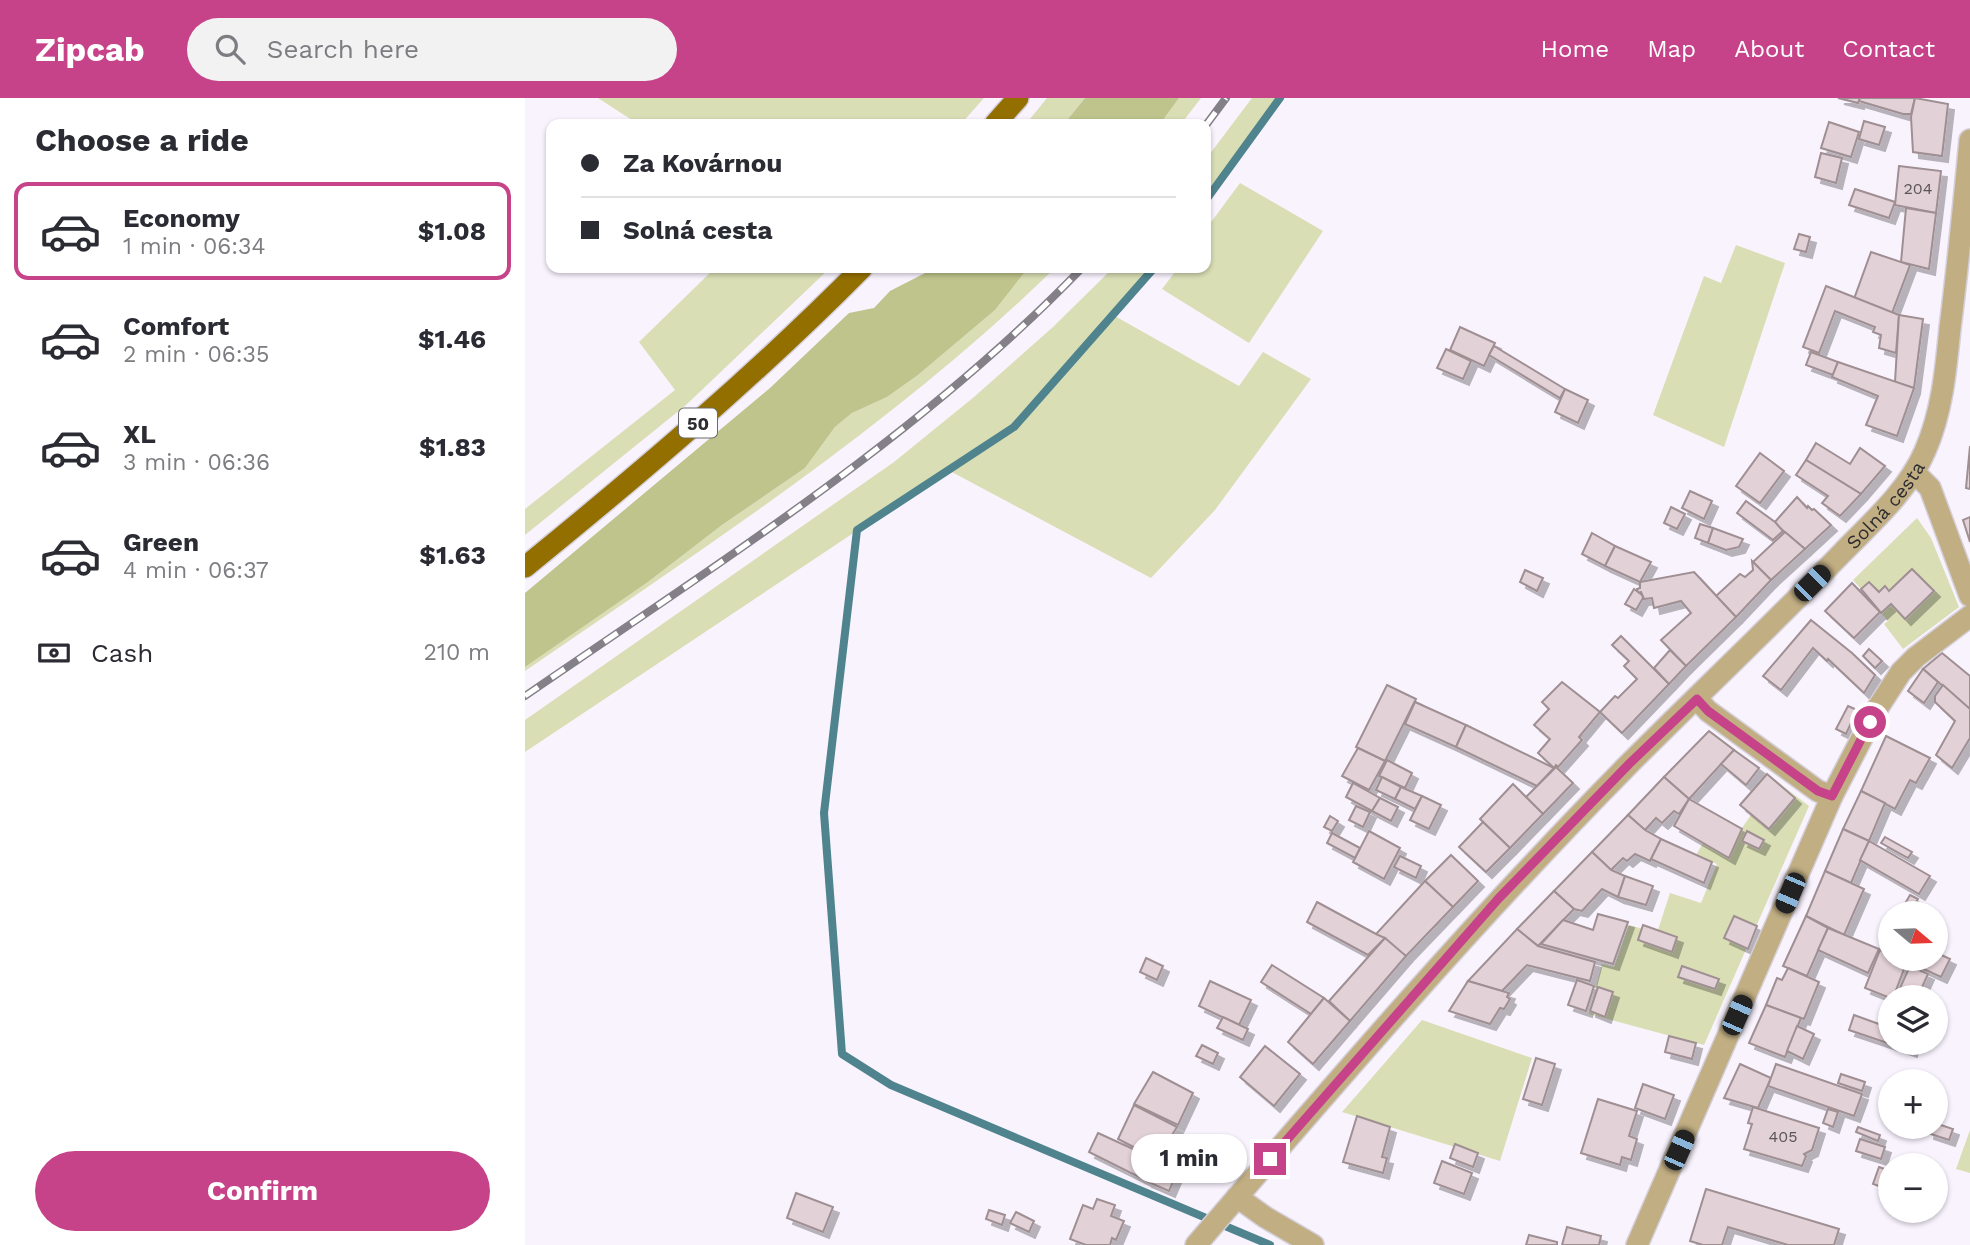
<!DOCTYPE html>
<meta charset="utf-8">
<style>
:root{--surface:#fff;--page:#f2f2f3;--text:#2b2b33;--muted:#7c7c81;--line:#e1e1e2;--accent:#c64389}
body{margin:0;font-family:"Work Sans",sans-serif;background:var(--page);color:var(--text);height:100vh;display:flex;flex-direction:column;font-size:26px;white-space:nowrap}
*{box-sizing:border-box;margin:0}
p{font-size:23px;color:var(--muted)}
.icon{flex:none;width:38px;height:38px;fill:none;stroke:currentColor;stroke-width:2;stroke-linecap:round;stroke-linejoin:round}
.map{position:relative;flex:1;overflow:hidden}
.panel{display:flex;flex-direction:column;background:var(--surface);width:525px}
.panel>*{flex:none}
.guide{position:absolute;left:21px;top:21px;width:665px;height:154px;border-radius:14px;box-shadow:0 2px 5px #0004;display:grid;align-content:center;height:154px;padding:0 35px;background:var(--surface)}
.needle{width:46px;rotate:109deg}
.fabs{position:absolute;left:1353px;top:803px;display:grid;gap:14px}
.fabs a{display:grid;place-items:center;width:70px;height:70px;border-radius:50%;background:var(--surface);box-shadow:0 2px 5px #0004;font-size:35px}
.end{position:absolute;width:32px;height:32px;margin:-16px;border:9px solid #c64389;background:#fff;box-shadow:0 0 0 4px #fff}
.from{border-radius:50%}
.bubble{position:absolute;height:49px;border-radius:24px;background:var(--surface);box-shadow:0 2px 5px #0004;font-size:23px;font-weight:700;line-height:49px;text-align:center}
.car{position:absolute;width:21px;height:42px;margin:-21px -10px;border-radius:9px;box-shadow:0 0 5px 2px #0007;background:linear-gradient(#222 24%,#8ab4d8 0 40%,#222 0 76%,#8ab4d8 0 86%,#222 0)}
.guide b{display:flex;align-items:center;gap:24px;height:66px;font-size:26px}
.guide b+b{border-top:2px solid var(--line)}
.guide i{width:18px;height:18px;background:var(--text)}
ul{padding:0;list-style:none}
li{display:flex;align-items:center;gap:21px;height:98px;margin:0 14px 10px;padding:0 21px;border:4px solid transparent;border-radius:14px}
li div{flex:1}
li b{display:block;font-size:26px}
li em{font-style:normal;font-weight:700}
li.current{border-color:var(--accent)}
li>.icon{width:63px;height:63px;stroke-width:1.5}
h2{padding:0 35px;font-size:32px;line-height:84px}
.pay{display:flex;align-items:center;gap:18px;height:77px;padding:0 35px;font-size:26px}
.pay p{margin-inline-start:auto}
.primary-button{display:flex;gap:14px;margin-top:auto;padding:14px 35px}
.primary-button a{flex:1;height:80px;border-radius:42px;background:var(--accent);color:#fff;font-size:28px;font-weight:700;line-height:80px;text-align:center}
header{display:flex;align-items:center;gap:42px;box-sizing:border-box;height:98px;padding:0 35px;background:var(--accent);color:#fff}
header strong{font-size:33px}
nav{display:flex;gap:38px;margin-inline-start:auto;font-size:24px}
.search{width:490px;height:63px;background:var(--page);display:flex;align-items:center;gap:18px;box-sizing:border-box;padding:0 24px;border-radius:38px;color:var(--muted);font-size:26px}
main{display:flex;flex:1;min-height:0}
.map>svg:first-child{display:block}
</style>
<header>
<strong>Zipcab</strong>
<div class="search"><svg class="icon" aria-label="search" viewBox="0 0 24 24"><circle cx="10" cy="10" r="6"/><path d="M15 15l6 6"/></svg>Search here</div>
<nav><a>Home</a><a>Map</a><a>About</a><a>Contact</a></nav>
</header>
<main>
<section class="panel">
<h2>Choose a ride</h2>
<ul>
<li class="current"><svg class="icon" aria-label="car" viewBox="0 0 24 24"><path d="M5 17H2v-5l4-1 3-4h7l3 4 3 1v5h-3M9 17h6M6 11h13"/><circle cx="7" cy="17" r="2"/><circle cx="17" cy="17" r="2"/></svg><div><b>Economy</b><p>1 min · 06:34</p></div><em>$1.08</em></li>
<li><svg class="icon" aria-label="car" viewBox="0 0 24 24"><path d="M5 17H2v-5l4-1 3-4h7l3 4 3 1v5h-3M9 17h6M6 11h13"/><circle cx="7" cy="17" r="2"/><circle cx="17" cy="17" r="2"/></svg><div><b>Comfort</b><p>2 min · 06:35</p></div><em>$1.46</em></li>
<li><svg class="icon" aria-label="car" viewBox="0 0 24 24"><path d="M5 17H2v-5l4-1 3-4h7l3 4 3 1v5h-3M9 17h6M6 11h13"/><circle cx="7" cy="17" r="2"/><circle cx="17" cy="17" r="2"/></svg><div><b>XL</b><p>3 min · 06:36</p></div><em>$1.83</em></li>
<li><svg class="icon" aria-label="car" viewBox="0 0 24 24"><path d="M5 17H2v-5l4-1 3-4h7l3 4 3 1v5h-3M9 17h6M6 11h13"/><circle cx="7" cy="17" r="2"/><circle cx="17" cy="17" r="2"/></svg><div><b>Green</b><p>4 min · 06:37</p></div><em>$1.63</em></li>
</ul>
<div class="pay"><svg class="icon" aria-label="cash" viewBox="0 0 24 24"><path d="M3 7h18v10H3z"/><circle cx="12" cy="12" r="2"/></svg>Cash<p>210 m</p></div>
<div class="primary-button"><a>Confirm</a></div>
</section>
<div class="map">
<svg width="1445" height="1147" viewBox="0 0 1445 1147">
<defs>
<filter id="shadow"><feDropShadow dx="6" dy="6" stdDeviation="0" flood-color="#0004"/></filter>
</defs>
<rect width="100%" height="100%" fill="#f9f3fe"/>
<g fill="#d9deb5">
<path d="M73,0h386l-23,26h-323z"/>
<path d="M522,0h38l-21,26h-38z"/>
<path d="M654,0h22l-20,26h-21z"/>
<path d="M727,0h28l-74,102v-41z"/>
<path d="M715,85l83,48 -74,112 -87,-54 16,-21h28v-39z"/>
<path d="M1211,147l49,18 -61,184 -71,-32 51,-139 17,7z"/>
<path d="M190,170h115l-144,137 -161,130v-26l150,-119 -36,-48z"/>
<path d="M503,170h27c-160,156 -347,277 -530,403v-4l123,-85 74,-57 83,-57 30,-41 17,-14 35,-16 31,-22 77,-65z"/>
<path d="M588,170h41l-41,47 126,71 24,-34 48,27 -96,131 -64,68 -203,-108 -423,282v-32l369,-258 80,-65 79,-70z"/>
<path d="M1392,420l14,20 28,69 -56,42 -19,-25 4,-3 -7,-8 10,-9 14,15 29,-28 -22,-22 -23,22 -4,-4 -6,5 -10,-10 -8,7 -8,-9z"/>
<path d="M1250,682l34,26 -105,239 -115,-31 13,-50 12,3 15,-42 28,8 13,-40 31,10 16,-39 -21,-9 23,-39 23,12z"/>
<path d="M897,922l110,38 -32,103 -158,-49z"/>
<path d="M1445,1032v43l-14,-4z"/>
</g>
<g fill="#bec48b">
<path d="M560,0h94l-19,26h-96z"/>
<path d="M410,170h93l-33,42 -77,65 -31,22 -35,16 -17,14 -30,41 -83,57 -74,57 -123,85v-74l245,-205 79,-75 25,-5 16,-17z"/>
</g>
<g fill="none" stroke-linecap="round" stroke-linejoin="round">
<g stroke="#4f838d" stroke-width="8">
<path d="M681,102l74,-102"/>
<path d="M629,170l-140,159 -157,103 -33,283 18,241 49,31 379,160"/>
</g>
</g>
<g fill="#e2d1d6" stroke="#9f8f93" stroke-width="2" filter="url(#shadow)">
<path d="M1313,0h22l-2,5z"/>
<path d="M1335,0h55l-4,16h-8l-44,-13z"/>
<path d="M1390,0l33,6 -6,52 -29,-4 -2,-35z"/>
<path d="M1339,23l21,6 -6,18 -20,-6z"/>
<path d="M1304,24l30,10 -8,25 -30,-9z"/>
<path d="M1296,55l21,5 -6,25 -21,-6z"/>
<path d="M1374,68l42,5 -5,42 -41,-8z"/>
<path d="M1330,91l40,13 -6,16 -40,-13z"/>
<path d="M1381,110l30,5 -7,56 -28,-7z"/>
<path d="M1274,136l11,3 -4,15 -12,-3z"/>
<path d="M1346,154l39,13 -18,48 -38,-14z"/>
<path d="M1301,188l73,29 -3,38 -17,-5 2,-13 -8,-3 2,-5 -40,-16 -16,42 -16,-6z"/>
<path d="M1374,217l24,4 -9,69 -19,-6z"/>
<path d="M935,229l35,16 -11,23 -34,-16z"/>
<path d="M969,248l71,43 -5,9 -71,-43z"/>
<path d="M921,251l25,12 -8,18 -26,-11z"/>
<path d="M1286,254l27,10 -5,13 -27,-10z"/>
<path d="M1313,264l76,26 -17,48 -31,-11 12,-29 -46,-19z"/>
<path d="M1040,291l23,11 -10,23 -23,-11z"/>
<path d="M1291,345l34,21 10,-16 25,18 -24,28 -55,-34z"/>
<path d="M1445,348v43l-4,-1z"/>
<path d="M1235,355l24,18 -24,32 -24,-17z"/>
<path d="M1281,362l55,34 -21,22 -18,-13 6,-7 -32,-21z"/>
<path d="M1165,393l22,10 -8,18 -22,-11z"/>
<path d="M1272,399l10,11 1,-2 4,4 2,-1 17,16 -26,24 -31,-26z"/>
<path d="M1221,403l29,21 8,9 -10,9 -36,-27z"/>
<path d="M1146,409l14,7 -8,15 -13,-6z"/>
<path d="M1445,419v25l-7,-22z"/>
<path d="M1175,426l13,4 -5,15 -13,-5z"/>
<path d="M1188,430l30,11 -4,8 -13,3 -18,-7z"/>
<path d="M1260,434l20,17 -34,31 -18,-18z"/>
<path d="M1067,435l23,13 -10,20 -23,-12z"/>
<path d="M1090,448l36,16 -11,20 -35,-16z"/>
<path d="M1227,463l19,19 -35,37 -20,-21 24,-22 5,3 8,-7z"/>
<path d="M1387,471l22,22 -29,28 -14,-15 -10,9 -20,-24 8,-7 10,10 6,-6 4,5z"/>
<path d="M1000,472l18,8 -6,13 -17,-9z"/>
<path d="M1169,474l42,45 -50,49 -25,-26 30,-27 -10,-12 -27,7 -2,-10 -8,1 -3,-7 -3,1 -1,-4 3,-1v-6z"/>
<path d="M1327,485l28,29 -26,26 -29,-27z"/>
<path d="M1109,491l8,6 1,3 -7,12 -11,-6z"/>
<path d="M1286,522l41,33 23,22 -11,18 -36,-34 -1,2 -14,-13 -32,42 -18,-14z"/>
<path d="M1096,538l48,48 -47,49 -22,-21 15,-16 3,2 19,-19 -13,-13 5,-5 -17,-16z"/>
<path d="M1344,551l13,12 -7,7 -12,-12z"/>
<path d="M1145,552l16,16 -17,18 -15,-16z"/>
<path d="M1417,555l28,23v33l-47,-40z"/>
<path d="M1398,571l15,13 -14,21 -16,-12z"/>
<path d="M1037,584l38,30 -21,25 3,3 -24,27 -2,-2 -2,3 -16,-15 12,-14 -16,-14 15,-16 -7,-7z"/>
<path d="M862,587l29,14 -31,62 -29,-14z"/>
<path d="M1418,587l27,24v29l-18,30 -16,-13 19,-34 -20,-19v-6z"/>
<path d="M890,604l51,23 -10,22 -51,-23z"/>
<path d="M1323,608l9,4 -11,24 -10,-5z"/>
<path d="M941,627l88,43 -17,18 -81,-39z"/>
<path d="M1184,633l25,19 -45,49 -25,-22z"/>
<path d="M1361,638l44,22 -14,25 -6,-3 -15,29 -34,-18z"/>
<path d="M833,650l27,13 -16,29 -27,-14z"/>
<path d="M1209,652l25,18 -13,17 -25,-21z"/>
<path d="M862,662l25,13 -7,15 -26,-12z"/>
<path d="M1031,669l17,16 -30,31 -17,-17z"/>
<path d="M1242,676l28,24 -26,31 -29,-24z"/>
<path d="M857,679l19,10 -6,12 -19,-9z"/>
<path d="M1139,679l25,22 -10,15 -5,-3 -12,12 -6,-5 -11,12 -17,-15z"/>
<path d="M828,685l27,15 -8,13 -26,-14z"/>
<path d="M988,686l30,30 -33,34 -30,-29z"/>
<path d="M876,689l21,9 -7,13 -20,-10z"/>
<path d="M1336,693l24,12 -16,38 -26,-12z"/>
<path d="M897,698l19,9 -12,24 -19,-9z"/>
<path d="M855,700l18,9 -7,14 -19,-10z"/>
<path d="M1164,701l53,30 -13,29 -55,-32z"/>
<path d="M831,708l14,6 -7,15 -14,-7z"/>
<path d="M1103,717l17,15 16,9 -11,22 -15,-7 -8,7 -4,-3 -12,12 -19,-18z"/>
<path d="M805,718l8,5 -6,10 -8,-4z"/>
<path d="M958,724l27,26 -24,24 -27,-25z"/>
<path d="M1318,731l26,12 -18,42 -26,-12z"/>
<path d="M844,733l31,17 -16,31 -31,-17z"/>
<path d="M1222,733l17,9 -5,9 -17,-8z"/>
<path d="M807,735l28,15 -5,10 -28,-15z"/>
<path d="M1360,739l27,15 -4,6 -27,-15z"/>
<path d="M1136,741l51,23 -8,21 -53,-24z"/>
<path d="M1344,743l61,35 -11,18 -59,-34z"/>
<path d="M1067,754l19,18 14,6 -7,21 -16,-8 -20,22 -8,-2 -20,-18z"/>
<path d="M926,757l27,26 -25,26 -28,-26z"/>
<path d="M875,758l21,10 -5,12 -22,-11z"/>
<path d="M1300,773l39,18 -20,46 -38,-19z"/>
<path d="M1100,778l28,10 -7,19 -28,-8z"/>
<path d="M900,783l28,26 -47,49 -30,-22z"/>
<path d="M1029,793l20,18 -36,37 -21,-17z"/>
<path d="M1385,797l8,4 -7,12 -8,-4z"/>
<path d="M792,804l59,32 9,4 -17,17 -61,-33z"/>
<path d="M1073,816l30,8 -15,42 -72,-20 22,-24 30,10z"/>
<path d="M1209,818l23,10 -9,23 -24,-11z"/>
<path d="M1281,818l22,12 -21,48 -24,-10z"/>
<path d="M1118,827l34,12 -5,15 -34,-12z"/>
<path d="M1303,830l51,21 -11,24 -50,-23z"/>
<path d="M992,831l21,17 57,16 -5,19 -63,-16 -25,26 -34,-10z"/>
<path d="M860,840l21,18 -56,65 -21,-20z"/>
<path d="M1355,852l10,4v5l17,2 -14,37h-3l-25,-10z"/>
<path d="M1410,854l15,7 -9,18 -24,-11 3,-7h15z"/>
<path d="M621,860l17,8 -6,14 -17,-8z"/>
<path d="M747,867l52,33 -13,16 -50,-32z"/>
<path d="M1157,868l37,13 -4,10 -37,-12z"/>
<path d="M1385,868l18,8 -10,22 -18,-8z"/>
<path d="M1263,870l31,14 -15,37 -38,-14 11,-27 5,2z"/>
<path d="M1052,882l17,6 -8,25 -18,-6z"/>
<path d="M685,883l41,19 -12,25 -40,-19z"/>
<path d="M943,883l41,12 -2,4 3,2 -6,10 -4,-1 -10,16 -41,-13z"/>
<path d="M1073,889l15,5 -8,25 -15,-6z"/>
<path d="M799,900l26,23 -37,43 -25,-22z"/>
<path d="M1241,907l35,13 -16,39 -36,-14z"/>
<path d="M1329,917l36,13v15h23l-2,8 -62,-21z"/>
<path d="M698,919l25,12 -5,11 -26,-12z"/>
<path d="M1272,928l17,8 -11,25 -16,-8z"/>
<path d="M1144,938l27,7 -4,16 -27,-7z"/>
<path d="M677,947l16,8 -5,11 -17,-8z"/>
<path d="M740,948l35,28 -26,32 -34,-29z"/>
<path d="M1011,960l19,6 -13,41 -19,-6z"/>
<path d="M1215,966l31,14 -13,30 -34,-10z"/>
<path d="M1251,966l86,30 -8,22 -86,-30z"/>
<path d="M628,974l40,21 -15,32 -44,-21z"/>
<path d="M1316,976l24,8 -3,9 -24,-8z"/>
<path d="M1118,986l31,11 -9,24 -30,-11z"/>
<path d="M1073,1001l39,12 -8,25 8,3 -6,21 -9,-3 -2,8 -39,-12z"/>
<path d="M609,1007l43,22 -20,32 -39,-20z"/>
<path d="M1228,1009l66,21 -7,22 -8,4 2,2 -4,10 -58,-17 8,-25 -4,-1z"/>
<path d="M1303,1011l10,3 -5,15 -10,-4z"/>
<path d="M832,1018l33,11 -8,30 5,1 -4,15 -40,-11z"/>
<path d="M1410,1025l18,6 -4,11 -21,-7 1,-6h6z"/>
<path d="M1333,1029l22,8 -2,6 -22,-9z"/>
<path d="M573,1035l57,26 -10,21 -56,-28z"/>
<path d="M1335,1041l25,8 -4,12 -25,-8z"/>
<path d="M930,1046l23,9 -5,14 -23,-9z"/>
<path d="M917,1063l30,12 -8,21 -30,-11z"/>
<path d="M629,1068l22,9 -7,16 -23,-10z"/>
<path d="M1354,1069l11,4v19l-17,-6z"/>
<path d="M1181,1091l133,40 -5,16h-46l-60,-18 -6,18h-19l-13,-4z"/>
<path d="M271,1095l37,14 -10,25 -36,-14z"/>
<path d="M572,1101l18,6 -4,11 13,5 -8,19 -4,-2 -2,7h-24l-16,-6 13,-34 10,4z"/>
<path d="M464,1112l16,5 -3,10 -16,-6z"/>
<path d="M491,1114l18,9 -5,11 -19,-9z"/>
<path d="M1042,1129l34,9 -2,9h-37z"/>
<path d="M1004,1137l28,7v3h-31z"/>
</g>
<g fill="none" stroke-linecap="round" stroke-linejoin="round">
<defs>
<g id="minor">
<path d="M1389,374l16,16 40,108"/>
<path d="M1172,601l11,12 110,80 14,5"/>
<path d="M712,1099l28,20 48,28"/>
<path id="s1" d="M671,1147c140,-163 280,-326 431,-479 71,-71 144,-140 214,-212 30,-31 67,-63 84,-103 17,-38 21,-82 25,-123 8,-62 14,-125 20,-188"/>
<path d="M1112,1147l195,-449 45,-87 24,-37 15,-15 54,-41"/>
</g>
<g id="major">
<path d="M470,26l23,-26"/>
<path d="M0,469c117,-95 231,-192 337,-299"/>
</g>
</defs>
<use href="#minor" stroke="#d4cfd9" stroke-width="24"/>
<use href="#major" stroke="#d4cfd9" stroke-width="24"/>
<use href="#minor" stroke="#c1ae83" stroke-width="21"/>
<use href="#major" stroke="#936f00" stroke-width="21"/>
<defs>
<g id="rail">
<path d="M681,27l20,-27"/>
<path d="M0,598c193,-133 394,-259 557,-428"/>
</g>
</defs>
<use href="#rail" stroke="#848088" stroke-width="8"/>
<use href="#rail" stroke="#fff" stroke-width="5" stroke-dasharray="16" stroke-linecap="butt"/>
</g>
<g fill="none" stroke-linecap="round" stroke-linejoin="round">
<path stroke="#c64389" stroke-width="9" d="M745,1061l229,-261 130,-134 68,-65 11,12 110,80 14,5 38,-74"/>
</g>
<g text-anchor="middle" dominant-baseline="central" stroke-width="5" stroke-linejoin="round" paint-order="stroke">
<g font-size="16" fill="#5b555a">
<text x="1393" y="90">204</text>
<text x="1258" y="1038">405</text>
</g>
<rect fill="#fff" stroke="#6d6b6f" stroke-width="2" x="154" y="310.5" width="38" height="29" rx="5"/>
<g font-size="18" font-weight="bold" fill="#2e2c31">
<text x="173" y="325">50</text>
</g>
<g font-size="19" fill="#2e2c31" stroke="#fff">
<text stroke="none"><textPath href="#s1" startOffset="1012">Solná cesta</textPath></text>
</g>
</g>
</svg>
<div class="fabs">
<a><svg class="needle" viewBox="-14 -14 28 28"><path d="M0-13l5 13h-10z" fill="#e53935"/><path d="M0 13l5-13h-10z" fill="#7c7c81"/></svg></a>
<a><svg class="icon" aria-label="layers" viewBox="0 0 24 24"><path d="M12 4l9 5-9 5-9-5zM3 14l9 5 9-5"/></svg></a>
<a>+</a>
<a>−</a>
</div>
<i class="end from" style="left:1345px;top:624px"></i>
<i class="end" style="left:745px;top:1061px"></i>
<div class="bubble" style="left:606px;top:1036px;width:116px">1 min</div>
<i class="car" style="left:1287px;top:485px;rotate:45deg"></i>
<i class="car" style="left:1265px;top:795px;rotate:203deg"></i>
<i class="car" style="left:1212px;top:917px;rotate:24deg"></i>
<i class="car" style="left:1154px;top:1052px;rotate:24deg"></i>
<div class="guide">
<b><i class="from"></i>Za Kovárnou</b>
<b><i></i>Solná cesta</b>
</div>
</div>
</main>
